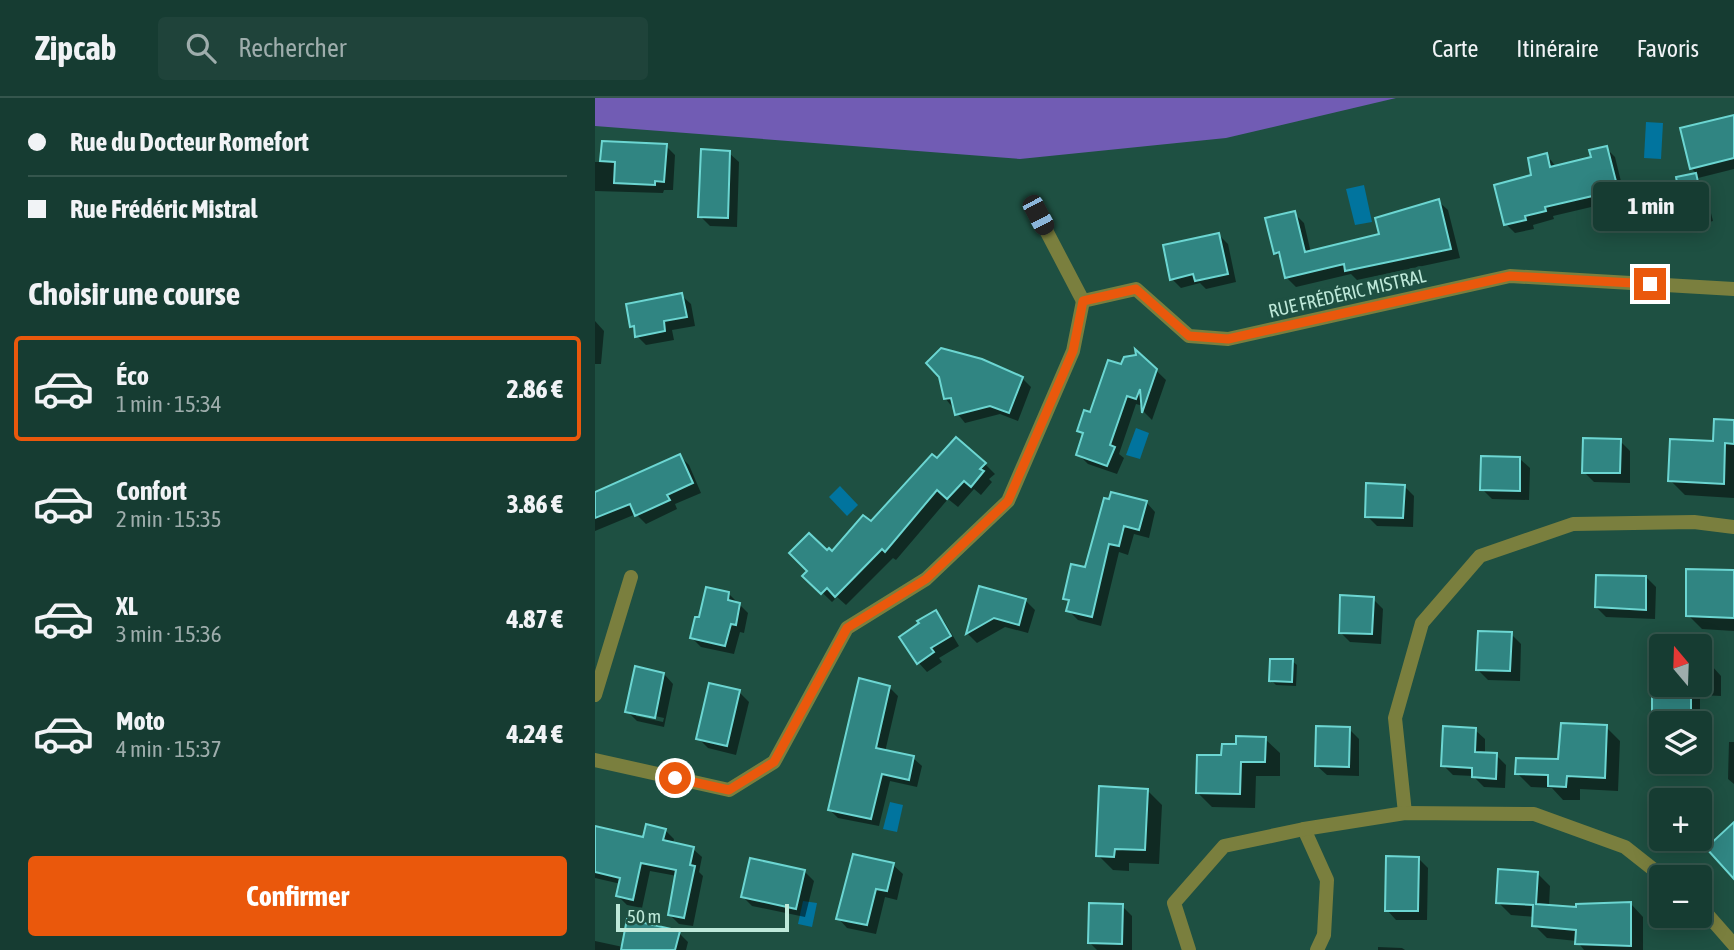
<!DOCTYPE html>
<html lang="fr">
<meta charset="utf-8">
<style>
:root{--surface:#163c32;--page:#1f433a;--text:#f1f3f6;--muted:#9eadac;--line:#35564d;--accent:#ea580c}
body{margin:0;font-family:"Asap Condensed",sans-serif;background:var(--page);color:var(--text);height:100vh;display:flex;flex-direction:column;font-size:26px;white-space:nowrap}
*{box-sizing:border-box;margin:0}
p{font-size:23px;color:var(--muted)}
.icon{flex:none;width:38px;height:38px;fill:none;stroke:currentColor;stroke-width:2;stroke-linecap:round;stroke-linejoin:round}
.map{position:relative;flex:1;overflow:hidden}
.details{display:flex;flex-direction:column;background:var(--surface);width:595px}
.details>*{flex:none}
.banner{display:grid;align-content:center;height:154px;padding:0 28px;background:var(--surface)}
.needle{width:46px;rotate:341deg}
.tools{position:absolute;left:1054px;top:536px;display:grid;gap:14px}
.tools a{display:grid;place-items:center;width:63px;height:63px;border-radius:7px;background:var(--surface);box-shadow:0 4px 18px #0003,0 0 0 2px var(--line);font-size:35px}
.scale{position:absolute;left:21px;bottom:18px;width:173px;box-sizing:border-box;padding-left:7px;border:4px solid #bee9da;border-top:0;font-size:19px;line-height:24px;white-space:nowrap;color:#bee9da;-webkit-text-stroke:5px #1e5042;paint-order:stroke}
.end{position:absolute;width:32px;height:32px;margin:-16px;border:9px solid #ea580c;background:#fff;box-shadow:0 0 0 4px #fff}
.from{border-radius:50%}
.bubble{position:absolute;height:49px;border-radius:7px;background:var(--surface);box-shadow:0 4px 18px #0003,0 0 0 2px var(--line);font-size:23px;font-weight:700;line-height:49px;text-align:center}
.car{position:absolute;width:21px;height:42px;margin:-21px -10px;border-radius:9px;box-shadow:0 0 5px 2px #0007;background:linear-gradient(#222 24%,#8ab4d8 0 40%,#222 0 76%,#8ab4d8 0 86%,#222 0)}
.banner b{display:flex;align-items:center;gap:24px;height:66px;font-size:26px}
.banner b+b{border-top:2px solid var(--line)}
.banner i{width:18px;height:18px;background:var(--text)}
ul{padding:0;list-style:none}
li{display:flex;align-items:center;gap:21px;height:105px;margin:0 14px 10px;padding:0 14px;border:4px solid transparent;border-radius:7px}
li div{flex:1}
li b{display:block;font-size:26px}
li em{font-style:normal;font-weight:700}
li.active{border-color:var(--accent)}
li>.icon{width:63px;height:63px;stroke-width:1.5}
h2{padding:0 28px;font-size:32px;line-height:84px}
.cta{display:flex;gap:14px;margin-top:auto;padding:14px 28px}
.cta a{flex:1;height:80px;border-radius:7px;background:var(--accent);color:#fff;font-size:28px;font-weight:700;line-height:80px;text-align:center}
header{display:flex;align-items:center;gap:42px;box-sizing:border-box;height:98px;padding:0 35px;background:var(--surface);border-bottom:2px solid var(--line)}
header strong{font-size:33px}
nav{display:flex;gap:38px;margin-inline-start:auto;font-size:24px}
.search{width:490px;height:63px;background:var(--page);display:flex;align-items:center;gap:18px;box-sizing:border-box;padding:0 24px;border-radius:7px;color:var(--muted);font-size:26px}
main{display:flex;flex:1;min-height:0}
.map>svg:first-child{display:block}
</style>
<header>
<strong>Zipcab</strong>
<div class="search"><svg class="icon" aria-label="search" viewBox="0 0 24 24"><circle cx="10" cy="10" r="6"/><path d="M15 15l6 6"/></svg>Rechercher</div>
<nav><a>Carte</a><a>Itinéraire</a><a>Favoris</a></nav>
</header>
<main>
<section class="details">
<div class="banner">
<b><i class="from"></i>Rue du Docteur Romefort</b>
<b><i></i>Rue Frédéric Mistral</b>
</div>
<h2>Choisir une course</h2>
<ul>
<li class="active"><svg class="icon" aria-label="car" viewBox="0 0 24 24"><path d="M5 17H2v-5l4-1 3-4h7l3 4 3 1v5h-3M9 17h6M6 11h13"/><circle cx="7" cy="17" r="2"/><circle cx="17" cy="17" r="2"/></svg><div><b>Éco</b><p>1 min · 15:34</p></div><em>2.86 €</em></li>
<li><svg class="icon" aria-label="car" viewBox="0 0 24 24"><path d="M5 17H2v-5l4-1 3-4h7l3 4 3 1v5h-3M9 17h6M6 11h13"/><circle cx="7" cy="17" r="2"/><circle cx="17" cy="17" r="2"/></svg><div><b>Confort</b><p>2 min · 15:35</p></div><em>3.86 €</em></li>
<li><svg class="icon" aria-label="car" viewBox="0 0 24 24"><path d="M5 17H2v-5l4-1 3-4h7l3 4 3 1v5h-3M9 17h6M6 11h13"/><circle cx="7" cy="17" r="2"/><circle cx="17" cy="17" r="2"/></svg><div><b>XL</b><p>3 min · 15:36</p></div><em>4.87 €</em></li>
<li><svg class="icon" aria-label="car" viewBox="0 0 24 24"><path d="M5 17H2v-5l4-1 3-4h7l3 4 3 1v5h-3M9 17h6M6 11h13"/><circle cx="7" cy="17" r="2"/><circle cx="17" cy="17" r="2"/></svg><div><b>Moto</b><p>4 min · 15:37</p></div><em>4.24 €</em></li>
</ul>
<div class="cta"><a>Confirmer</a></div>
</section>
<div class="map">
<svg width="1139" height="852" viewBox="0 0 1139 852">
<rect width="100%" height="100%" fill="#1e5042"/>
<path fill="#715cb4" d="M0,0h801l-170,40 -206,21 -425,-33z"/>
<g fill="#01749e">
<path d="M1051,24l17,1 -2,36 -17,-1z"/>
<path d="M769,87l8,37 -17,3 -9,-36z"/>
<path d="M541,330l13,5 -9,26 -14,-4z"/>
<path d="M245,388l18,19 -11,11 -18,-19z"/>
<path d="M295,704l13,3 -6,27 -14,-3z"/>
<path d="M208,803l14,2 -5,24 -14,-3z"/>
</g>
<g fill="#0007" fill-rule="evenodd">
<path d="M1139,19v52l-36,9 6,7 9,36 -43,12 -10,-9 19,-41 -1,-4 20,-4 -7,-7z"/>
<path d="M8,44l63,4 9,9 -2,35h-9l-1,3 -68,-2v-29h7z"/>
<path d="M1011,50l9,9 12,49 -18,4 -5,-6 -51,12 1,3 -21,6 1,4 -19,4 -9,-9 41,-69 9,12 37,-9z"/>
<path d="M134,55l10,9 -2,65 -27,-1 -10,-10z"/>
<path d="M843,103l10,9 12,48 -103,22 -6,-6 -55,13 -10,-10 -4,-18 -6,-6 18,-40 10,10 7,30 70,-18z"/>
<path d="M624,137l9,9 8,38 -30,7 -6,-6 -19,5 -9,-9z"/>
<path d="M86,197l10,9 4,22 -23,4 2,10 -28,5 -9,-9 -5,-10z"/>
<path d="M0,223l9,10 -3,33h-6z"/>
<path d="M543,255l28,27 -14,40 -8,-8 -1,-6 -7,-2 -17,50 5,4 -7,16 -29,-10 -10,-10 6,-19 -5,-4 43,-65 16,-9z"/>
<path d="M427,280l9,9 -13,34 -18,-7 -35,9 -20,-25z"/>
<path d="M1139,324v76l-49,-3 -15,-15 45,-37z"/>
<path d="M1025,343l10,10v32l-36,-1 -10,-10z"/>
<path d="M85,358l9,9 12,28 -26,11 2,5 -31,15 -10,-10 -41,17v-37z"/>
<path d="M925,361l10,9 -1,32 -37,-1 -10,-10z"/>
<path d="M342,362l48,4 10,10 -6,5 3,3 -11,13 -7,-6 -16,18 -10,-8 -52,61 -3,-2 -47,47 -9,-8 -5,5 -27,-26 22,-23 6,1 39,-30z"/>
<path d="M809,388l10,10 -1,31 -36,-1 -10,-10z"/>
<path d="M510,402l41,2 9,10 -6,26 -15,-4 -6,21 -9,-3 -18,74 -23,-6 -10,-10 2,-7 -5,-5 21,-29z"/>
<path d="M1139,473v60l-32,-2 -14,-14z"/>
<path d="M1051,479l10,10 -1,32 -49,-2 -10,-10z"/>
<path d="M386,491l44,11 10,10 -7,23 -23,-6 -28,16 -9,-9z"/>
<path d="M134,496l19,19 -4,20 -4,-1 -6,22 -33,-7 -9,-9 8,-19z"/>
<path d="M778,501l10,10 -2,35 -31,-2 -10,-10z"/>
<path d="M340,514l9,9 15,25 -20,12 3,4 -15,10 -9,-10z"/>
<path d="M916,536l10,10 -1,37 -32,-1 -10,-10z"/>
<path d="M697,563l5,4 -1,21 -20,-1 -5,-5z"/>
<path d="M1104,568h13l9,10v20l-21,-1v33l-1,-5h-38v3l-7,-8 37,-30v-4h8z"/>
<path d="M69,576l9,10 -9,43 -27,-6 -10,-10zM41,614l28,6 -1,4 -27,-6z"/>
<path d="M294,589l9,9 -13,56 28,6 9,8 -5,21 -27,-6 -11,45 -41,-8 -9,-9z"/>
<path d="M144,594l10,10 -13,53 -28,-7 -10,-10z"/>
<path d="M1011,629l14,14 -2,50 -38,-2v11h-17l-11,-12 -21,-1 -14,-14 42,-13z"/>
<path d="M754,631l10,10v37l-32,-1 -10,-9z"/>
<path d="M880,632l10,9v15l11,1 10,10 -1,23 -21,-1 -11,-11 -20,-1 -10,-10z"/>
<path d="M670,641l15,14v23h-24l-1,32 -43,-1 -15,-15 26,-35 15,-11z"/>
<path d="M1134,644h5v42l-6,-5z"/>
<path d="M552,692l15,15 -3,59 -30,-1v8l-16,-1 -15,-15z"/>
<path d="M0,730l50,11 20,-9 9,9 -1,5 20,5 9,8 -3,15 4,4 -10,50 -14,-2 -9,-9 7,-39 -27,-5 -8,37 -15,-3 -9,-9 3,-12 -26,-6z"/>
<path d="M823,760l10,10 -1,52h-31l-9,-10z"/>
<path d="M298,767l10,9 -6,26 -12,-3 -9,37 -29,-6 -9,-10z"/>
<path d="M210,774l9,9 -9,36 -53,-11 -9,-9z"/>
<path d="M942,775l13,13 -1,20 29,3 53,-5 12,13v33h-59l-7,-9 -30,-3 -13,-13 1,-8 -24,-2 -13,-13z"/>
<path d="M527,808l10,10v34h-35l-7,-7z"/>
<path d="M84,835l9,9 -2,8h-91v-9l28,6z"/>
<path d="M783,849l24,1 3,2h-27z"/>
</g>
<g fill="#308582" stroke="#6cd6d2" stroke-width="2">
<path d="M1139,17v43l-44,11 -10,-41z"/>
<path d="M7,43l65,3 -3,38 -9,-1v4l-41,-2 1,-21 -15,-1z"/>
<path d="M1012,48l13,51 -21,5 -2,-7 -52,12 1,4 -21,5 1,4 -22,5 -10,-40 37,-10 -3,-17 19,-5 3,14 41,-10 -2,-7z"/>
<path d="M106,51l29,2 -2,67 -30,-1z"/>
<path d="M1101,75l9,39 -46,13 -9,-36 27,-7 -1,-5z"/>
<path d="M844,101l12,50 -106,22 -1,-7 -59,14 -6,-26 -5,2 -9,-36 30,-7 10,41 74,-18 -4,-16z"/>
<path d="M624,135l9,41 -33,7 -2,-7 -23,6 -7,-35z"/>
<path d="M87,195l5,24 -23,4 1,10 -30,6 -1,-11 -4,1 -4,-23z"/>
<path d="M346,250l41,11 41,18 -14,36 -19,-7 -35,9 -4,-17 -7,1 -5,-22 -13,-14z"/>
<path d="M540,251l22,20 -15,44 -2,-24 -4,10 -9,-3 -17,49 5,2 -8,19 -31,-11 7,-22 -6,-2 7,-21 6,2 18,-52 13,4 3,-7 12,-2z"/>
<path d="M1119,321l20,1v24l-9,-1 -1,41 -56,-3 2,-42 43,2z"/>
<path d="M361,339l30,26 -6,6 4,2 -13,16 -7,-6 -17,18 -10,-9 -52,62 -3,-3 -47,48 -8,-9 -6,6 -19,-18 5,-5 -18,-18 20,-20 18,17 2,-2 3,3 31,-36 8,6 61,-67 5,4z"/>
<path d="M988,340l38,1 -1,34h-38z"/>
<path d="M85,356l13,29 -26,12 3,5 -35,16 -5,-12 -35,14v-26z"/>
<path d="M886,358l39,1v34l-40,-1z"/>
<path d="M771,385l39,2 -2,33 -38,-1z"/>
<path d="M516,394l36,9 -8,29 -15,-4 -5,20 -10,-2 -17,73 -26,-6 3,-11 -6,-1 8,-35 14,3 19,-69 5,1z"/>
<path d="M1091,471l48,1v48l-48,-2z"/>
<path d="M1001,477l50,1v34l-51,-3z"/>
<path d="M384,488l47,13 -7,26 -25,-7 -28,16z"/>
<path d="M111,489l23,5 -1,8 12,3 -4,22 -5,-1 -6,22 -35,-8 5,-21h4z"/>
<path d="M745,497l34,2 -2,37 -33,-1z"/>
<path d="M341,512l15,26 -20,12 3,4 -17,12 -18,-27 20,-14 -2,-2z"/>
<path d="M883,533l34,1 -2,39 -34,-1z"/>
<path d="M675,561h23l-1,23 -23,-1z"/>
<path d="M40,568l29,7 -9,45 -30,-6z"/>
<path d="M264,580l31,8 -14,62 38,8 -5,24 -27,-6 -11,45 -43,-9z"/>
<path d="M114,585l31,7 -13,56 -31,-7z"/>
<path d="M1057,587l39,1v34l-39,-1z"/>
<path d="M966,625l46,2 -2,53 -38,-2 -1,11 -18,-1v-11l-33,-1 1,-16 42,1z"/>
<path d="M721,628l34,1 -1,40 -34,-1z"/>
<path d="M848,628l33,2 -1,24 22,1 -1,26 -24,-2v-9l-31,-2z"/>
<path d="M641,638l30,1 -1,25h-24l-1,32 -44,-1 1,-38h24l1,-11h14z"/>
<path d="M504,688l49,3 -3,61 -30,-1 -1,8 -18,-1z"/>
<path d="M1139,724v57l-28,-31z"/>
<path d="M51,726l20,5 -3,11 31,7 -4,18 5,1 -11,52 -16,-3 8,-45 -35,-7 -8,37 -17,-4 4,-18 -25,-6v-46l48,11z"/>
<path d="M258,756l41,9 -7,28 -11,-2 -9,36 -31,-6z"/>
<path d="M791,758l33,1 -1,54h-33z"/>
<path d="M155,760l55,12 -9,39 -55,-12z"/>
<path d="M903,771l40,3 -2,32 40,3v-3l55,-2v44l-56,-2 1,-14 -44,-4 1,-21 -37,-2z"/>
<path d="M494,805l34,1 -1,40 -34,-1z"/>
<path d="M32,821l53,12 -5,19h-54z"/>
</g>
<g fill="none" stroke-linecap="round" stroke-linejoin="round">
<g stroke="#7a7f3e" stroke-width="14">
<path d="M443,117l45,86 53,-12 53,47 39,3 282,-63 224,13"/>
<path d="M0,597l36,-118"/>
<path d="M0,662l134,30 45,-28 73,-134 79,-49 82,-78 65,-150 10,-50"/>
<path d="M810,715l-10,-95 27,-95 58,-67 93,-32 121,-2 40,5"/>
<path d="M709,731l23,51 -3,55 -7,15"/>
<path d="M1104,807l35,40"/>
<path d="M594,852l-15,-47 50,-57 80,-17 101,-16 129,1 91,33 38,30"/>
</g>
</g>
<g fill="none" stroke-linecap="round" stroke-linejoin="round">
<path stroke="#ea580c" stroke-width="9" d="M80,680l54,12 45,-28 73,-134 79,-49 82,-78 65,-150 10,-50 53,-12 53,47 39,3 282,-63 140,8"/>
</g>
<g text-anchor="middle" dominant-baseline="central" stroke-width="7" stroke-linejoin="round" paint-order="stroke">
<g font-size="19" fill="#bee9da" stroke="#1e5042">
<text transform="translate(752 195) rotate(-13)">RUE FRÉDÉRIC MISTRAL</text>
</g>
</g>
</svg>
<div class="tools">
<a><svg class="needle" viewBox="-14 -14 28 28"><path d="M0-13l5 13h-10z" fill="#e53935"/><path d="M0 13l5-13h-10z" fill="#9eadac"/></svg></a>
<a><svg class="icon" aria-label="layers" viewBox="0 0 24 24"><path d="M12 4l9 5-9 5-9-5zM3 14l9 5 9-5"/></svg></a>
<a>+</a>
<a>−</a>
</div>
<div class="scale">50 m</div>
<i class="end from" style="left:80px;top:680px"></i>
<i class="end" style="left:1055px;top:186px"></i>
<div class="bubble" style="left:998px;top:84px;width:116px">1 min</div>
<i class="car" style="left:443px;top:117px;rotate:152deg"></i>
</div>
</main>
